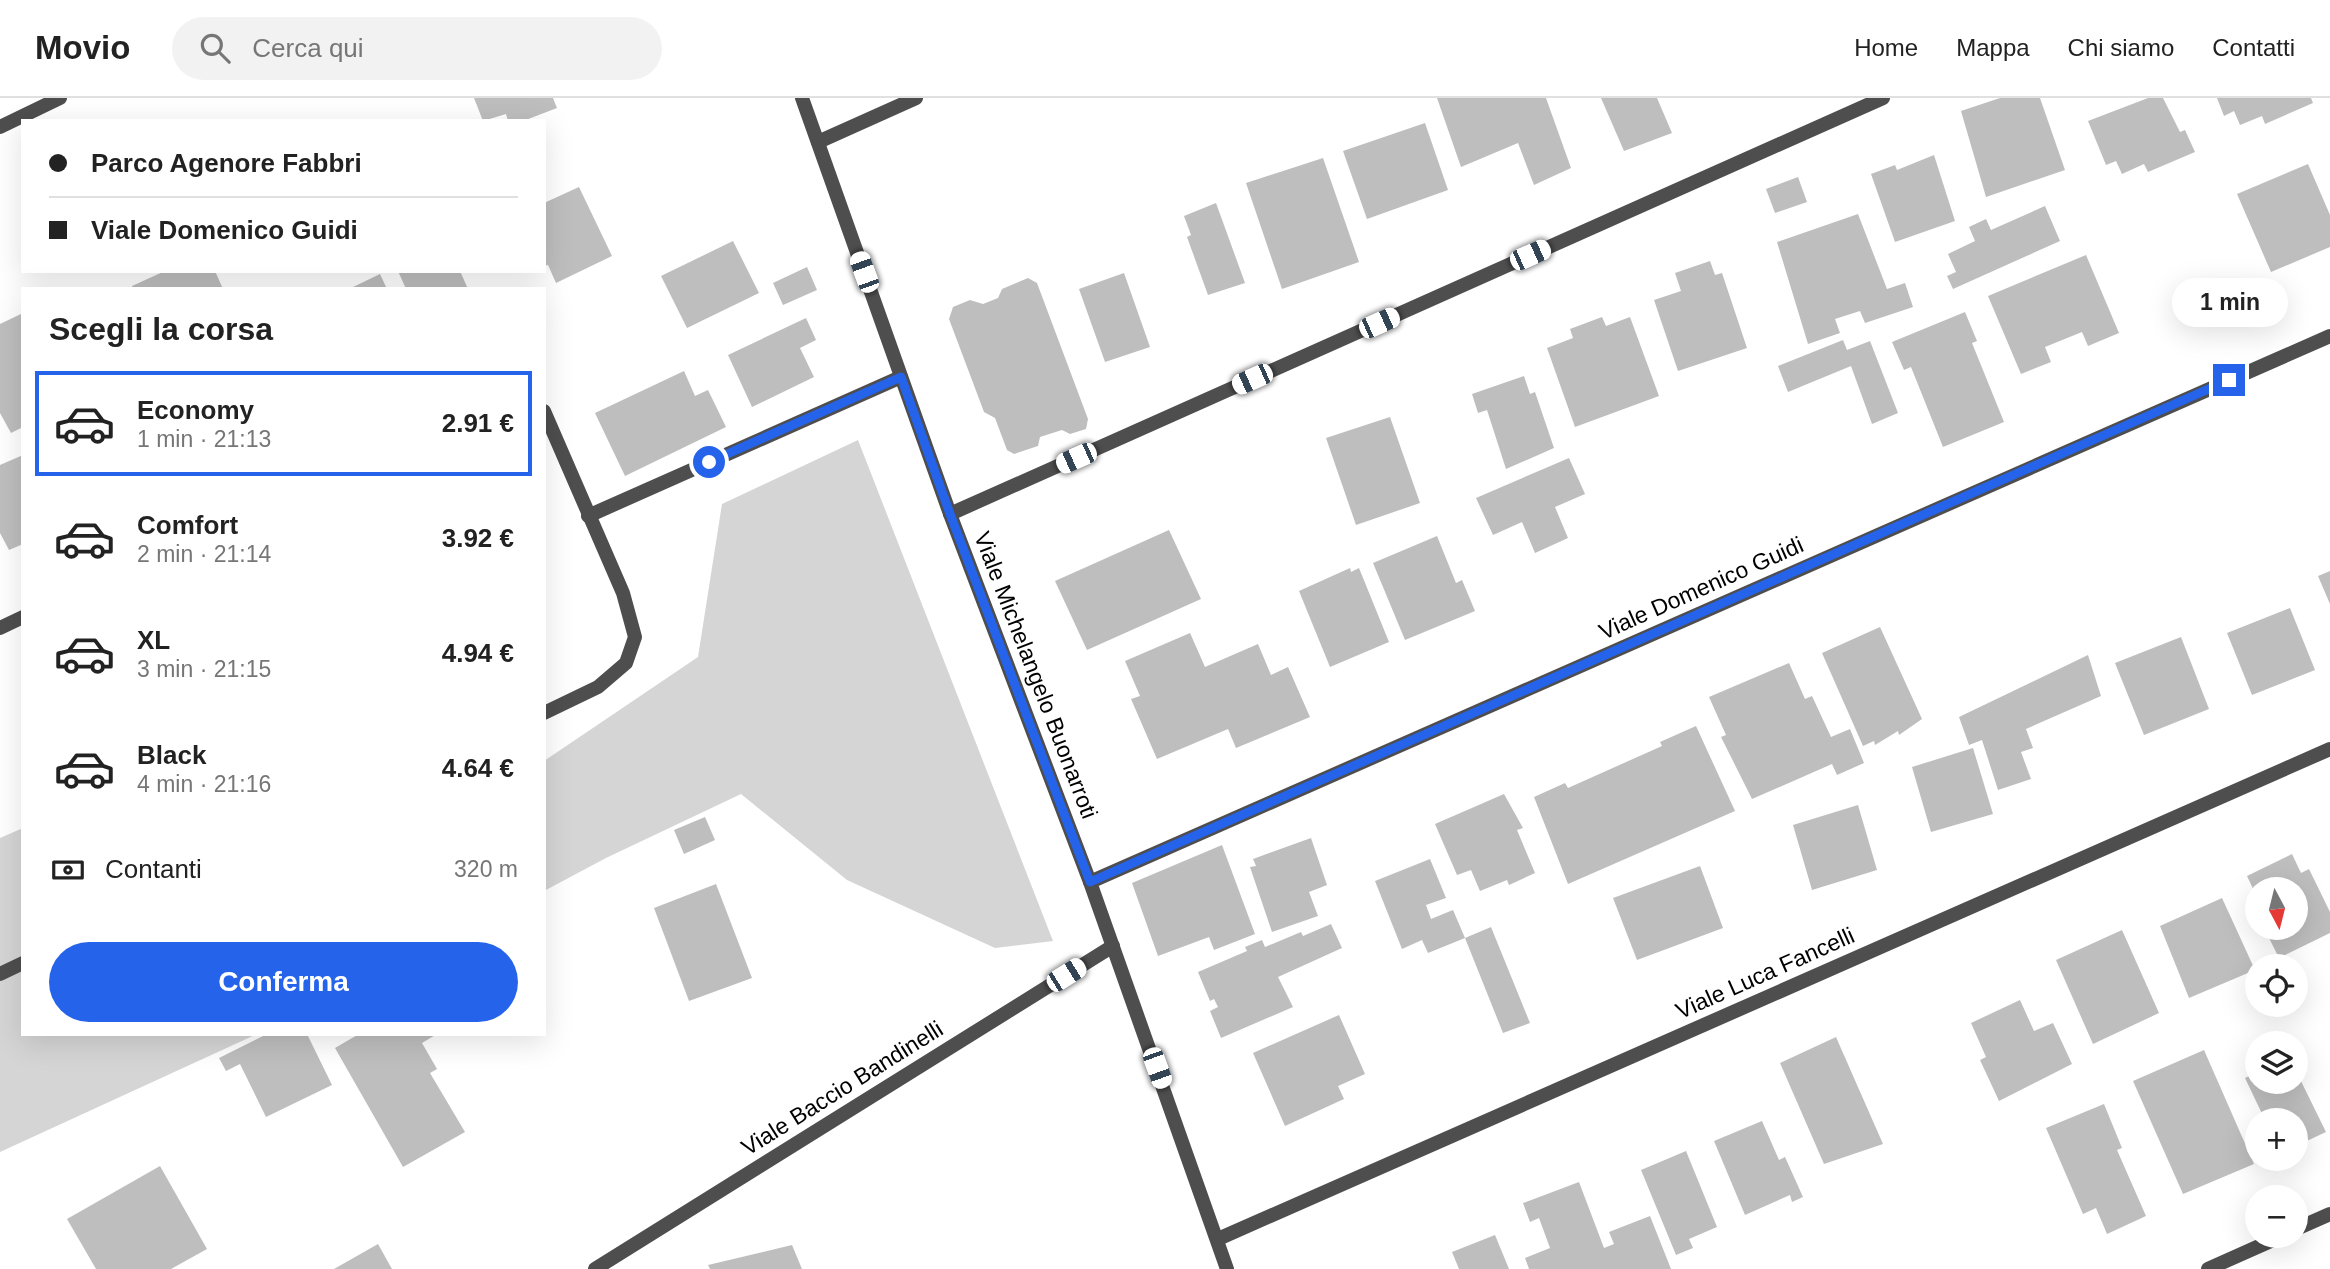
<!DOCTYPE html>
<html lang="it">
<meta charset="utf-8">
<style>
:root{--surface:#fff;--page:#f2f2f2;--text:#222;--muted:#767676;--line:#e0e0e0;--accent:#2563eb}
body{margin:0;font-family:Arial,sans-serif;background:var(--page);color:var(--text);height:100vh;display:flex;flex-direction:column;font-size:26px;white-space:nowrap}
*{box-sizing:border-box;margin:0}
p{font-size:23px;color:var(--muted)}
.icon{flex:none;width:38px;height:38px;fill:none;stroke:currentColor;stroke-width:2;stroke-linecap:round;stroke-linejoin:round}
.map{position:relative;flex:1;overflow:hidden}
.details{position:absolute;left:21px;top:189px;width:525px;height:749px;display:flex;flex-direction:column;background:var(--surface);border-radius:0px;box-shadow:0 7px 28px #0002}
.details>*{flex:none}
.guide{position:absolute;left:21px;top:21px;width:525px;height:154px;border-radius:0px;box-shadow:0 7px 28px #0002;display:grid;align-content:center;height:154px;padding:0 28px;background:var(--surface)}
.needle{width:46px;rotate:173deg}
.tools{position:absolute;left:2245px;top:779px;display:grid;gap:14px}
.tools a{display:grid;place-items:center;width:63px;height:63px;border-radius:50%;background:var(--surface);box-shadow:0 7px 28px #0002;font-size:35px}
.end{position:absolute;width:32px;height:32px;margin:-16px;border:9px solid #2563eb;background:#fff;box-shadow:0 0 0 4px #fff}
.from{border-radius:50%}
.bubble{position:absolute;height:49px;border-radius:24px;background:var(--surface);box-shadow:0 7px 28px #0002;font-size:23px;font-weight:600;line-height:49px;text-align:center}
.car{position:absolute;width:21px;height:42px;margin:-21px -10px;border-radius:9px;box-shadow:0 0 5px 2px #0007;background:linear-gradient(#fff 24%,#345 0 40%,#fff 0 76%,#345 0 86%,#fff 0)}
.guide b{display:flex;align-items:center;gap:24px;height:66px;font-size:26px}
.guide b+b{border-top:2px solid var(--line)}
.guide i{width:18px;height:18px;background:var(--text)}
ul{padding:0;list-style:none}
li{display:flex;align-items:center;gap:21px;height:105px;margin:0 14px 10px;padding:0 14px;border:4px solid transparent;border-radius:0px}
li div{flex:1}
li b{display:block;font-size:26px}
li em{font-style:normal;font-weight:600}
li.current{border-color:var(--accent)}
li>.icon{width:63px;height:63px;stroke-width:1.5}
h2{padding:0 28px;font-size:32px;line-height:84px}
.pay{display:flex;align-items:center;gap:18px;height:77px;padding:0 28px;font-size:26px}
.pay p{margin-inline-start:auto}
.primary-button{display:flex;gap:14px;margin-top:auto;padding:14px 28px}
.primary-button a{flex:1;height:80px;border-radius:42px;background:var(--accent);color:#fff;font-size:28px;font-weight:600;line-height:80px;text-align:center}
header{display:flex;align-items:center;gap:42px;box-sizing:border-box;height:98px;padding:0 35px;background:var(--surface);border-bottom:2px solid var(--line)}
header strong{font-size:33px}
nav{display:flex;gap:38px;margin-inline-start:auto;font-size:24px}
.search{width:490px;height:63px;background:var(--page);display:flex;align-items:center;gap:18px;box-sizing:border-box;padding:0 24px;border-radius:38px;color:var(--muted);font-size:26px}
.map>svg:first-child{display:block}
</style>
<header>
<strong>Movio</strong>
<div class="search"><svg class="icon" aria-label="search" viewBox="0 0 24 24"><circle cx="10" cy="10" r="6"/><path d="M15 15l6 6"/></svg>Cerca qui</div>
<nav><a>Home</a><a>Mappa</a><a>Chi siamo</a><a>Contatti</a></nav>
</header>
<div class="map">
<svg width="2330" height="1171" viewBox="0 0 2330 1171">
<rect width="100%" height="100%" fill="#fff"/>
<g fill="#d5d5d5">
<path d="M858,342l195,501 -58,7 -148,-68 -106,-86 -135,64 -62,33v-130l154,-104 24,-153z"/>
<path d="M23,730v206h234l-257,118v-314z"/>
</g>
<g fill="#bebebe">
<path d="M474,0h79l4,10 -34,13h-15l-2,-7 -23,7z"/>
<path d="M1437,0h109l25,70 -37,17 -16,-42 -57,24z"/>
<path d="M1601,0h56l15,35 -48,18z"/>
<path d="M2000,0h40l25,72 -79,27 -25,-86z"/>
<path d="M2148,0h15l17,34 5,-2 10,22 -47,20 -4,-8 -22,10 -6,-13 -10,4 -18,-44z"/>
<path d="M2217,0h94l2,5 -48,21 -3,-8 -22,9 -6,-14 -10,5z"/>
<path d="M1425,25l23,67 -81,29 -24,-68z"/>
<path d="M1934,57l21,66 -60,21 -24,-68 24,-9 2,5z"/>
<path d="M1323,60l36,104 -77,27 -36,-106z"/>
<path d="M2308,66l22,51v32l-59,25 -34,-78z"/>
<path d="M1798,79l9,25 -32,11 -9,-24z"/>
<path d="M579,89l33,69 -56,27 -8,-18 -4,1v-63z"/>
<path d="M1216,105l29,80 -37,12 -21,-58 4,-2 -7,-19z"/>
<path d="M2045,108l15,35 -107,48 -6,-13 9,-4 -8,-18 27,-13 -6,-14 17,-8 5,11z"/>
<path d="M1858,116l29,75 18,-6 8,24 -48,16 -5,-12 -25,8 5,14 -32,11 -31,-102z"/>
<path d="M733,143l26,52 -72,35 -26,-52z"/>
<path d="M2086,157l33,78 -31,13 -6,-14 -37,15 6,15 -30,12 -33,-78z"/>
<path d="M1710,163l5,14 7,-2 25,75 -69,23 -24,-71 27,-9 -6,-18z"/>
<path d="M807,169l10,23 -34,15 -10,-22z"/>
<path d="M165,173h50l8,18h-90l-1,-3z"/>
<path d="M398,173h62l8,18h-62z"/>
<path d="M1124,175l26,74 -45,15 -26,-73z"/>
<path d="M380,176l7,15h-38z"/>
<path d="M1028,180l9,5 51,136 -2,10 -16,5 -8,-4 -22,7 -2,9 -24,8 -7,-4 -12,-32 -11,-6 -35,-93 4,-12 17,-7 13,4 15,-6 4,-9z"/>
<path d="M1965,214l12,29 -5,2 32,79 -61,25 -32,-80 -7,3 -12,-28z"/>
<path d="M23,215v114l-12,6 -11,-20v-89z"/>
<path d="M1602,219l4,9 24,-9 29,79 -84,31 -28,-79 26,-10 -3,-9z"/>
<path d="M806,220l10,22 -16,8 14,29 -62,30 -24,-52z"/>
<path d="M1843,242l4,10 23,-9 28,72 -26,11 -21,-58 -63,26 -10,-26z"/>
<path d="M684,273l11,25 13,-6 18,37 -101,49 -30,-63z"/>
<path d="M1524,278l6,18 5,-2 19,56 -48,21 -19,-59 -9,3 -6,-19z"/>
<path d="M1390,319l30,86 -64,22 -30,-87z"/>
<path d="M23,357v89l-14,6 -9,-17v-68z"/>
<path d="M1569,360l16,36 -30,13 13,31 -33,15 -13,-31 -29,13 -17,-37z"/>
<path d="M1169,432l32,69 -114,51 -32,-69z"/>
<path d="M1437,438l19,47 6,-3 13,31 -70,29 -32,-77z"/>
<path d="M1350,470l1,4 8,-4 30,74 -59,25 -31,-76z"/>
<path d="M2330,473v33l-12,-28z"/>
<path d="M2290,510l25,62 -63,25 -25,-62z"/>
<path d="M1880,529l42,92 -23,16 -1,-4 -23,14 -1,-4 -11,5 -41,-93z"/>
<path d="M1190,535l15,34 53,-23 13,31 17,-8 22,50 -74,31 -8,-19 -71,30 -26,-60 9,-3 -15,-35z"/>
<path d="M2181,539l28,72 -65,26 -29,-72z"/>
<path d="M2088,557l13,41 -75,33 7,19 -12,4 10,27 -33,11 -16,-50 -13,5 -10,-28z"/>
<path d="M1789,565l16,36 7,-3 19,41 19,-8 14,34 -27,12 -5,-11 -80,35 -31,-62 5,-2 -17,-38z"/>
<path d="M1696,628l39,85 -167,73 -34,-87 31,-14 3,5 94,-42 -2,-4z"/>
<path d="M1973,650l20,66 -62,18 -19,-65z"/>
<path d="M1504,696l19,34 -6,2 18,43 -26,12 -2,-5 -27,11 -9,-21 -14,5 -22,-51z"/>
<path d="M1858,707l19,65 -65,20 -19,-65z"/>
<path d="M705,719l10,23 -31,14 -10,-24z"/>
<path d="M1311,740l16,47 -18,7 9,24 -46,16 -22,-65 6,-1 -3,-7z"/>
<path d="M1222,747l33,89 -41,16 -5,-13 -51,19 -26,-73z"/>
<path d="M2292,756l9,19 8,-4 21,43v21l-51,25 -15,-30h32v-39h-38v26l-10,-19 7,-3 -8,-17z"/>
<path d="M1430,761l16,39 -20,7 5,14 22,-9 12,28 -37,15 -6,-13 -20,9 -27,-68z"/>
<path d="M1700,768l23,62 -86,32 -24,-62z"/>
<path d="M716,786l36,94 -63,23 -35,-93z"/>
<path d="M2222,800l33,72 -66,28 -29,-72z"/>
<path d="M1331,826l11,24 -64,29 15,30 -72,31 -11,-27 8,-4 -4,-8 -4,2 -12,-29 49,-21 -2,-4 17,-7 3,7 36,-15 2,4z"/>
<path d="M1491,829l39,96 -27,10 -38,-95z"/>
<path d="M2122,832l37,83 -66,31 -37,-84z"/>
<path d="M2020,902l14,31 19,-8 19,41 -73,37 -19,-41 6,-3 -15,-34z"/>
<path d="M1339,917l26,59 -27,12 6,13 -59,27 -32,-73z"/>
<path d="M267,936h40l25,51 -66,32 -26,-53 -14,7 -7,-13z"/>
<path d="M359,936h78l-15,9 15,26 -7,4 35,59 -62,35 -68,-119z"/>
<path d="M1836,939l47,107 -59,20 -44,-101z"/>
<path d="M2204,952l50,114 -71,30 -50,-113z"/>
<path d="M2296,973l30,61 -30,14v-26h-31l-20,-42 13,-6v10h38z"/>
<path d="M2104,1006l18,44 -5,2 29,66 -39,18 -11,-26 -13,6 -37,-86z"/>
<path d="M1762,1023l17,39 6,-3 18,40 -11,5 -2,-7 -45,20 -31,-74z"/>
<path d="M1686,1053l31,76 -28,12 4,9 -17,7 -35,-85z"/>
<path d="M160,1068l47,83 -36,20h-75l-29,-50z"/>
<path d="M1579,1084l25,66 10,-4 -5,-12 41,-16 21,53h-142l-4,-11 25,-10 -11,-30 -9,4 -7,-19z"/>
<path d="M1495,1137l14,34h-50l-7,-17z"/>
<path d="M378,1146l14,25h-58z"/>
<path d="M792,1147l10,24h-92l-2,-4z"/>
</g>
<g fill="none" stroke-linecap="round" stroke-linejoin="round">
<g stroke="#4e4e4e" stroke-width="14">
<path d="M802,0l148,416 140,368 137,387"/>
<path d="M0,29l60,-29"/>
<path d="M818,44l98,-44"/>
<path d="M544,313l79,182 12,44 -9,26 -28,24 -54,26"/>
<path d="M950,416l933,-416"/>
<path d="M588,418l313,-139"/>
<path d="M0,530l23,-11"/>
<path d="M1090,784l1240,-546"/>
<path d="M0,876l23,-11"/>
<path d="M2296,1131l34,-15"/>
<path d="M1218,1141l1112,-490"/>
<path d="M595,1171l518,-323"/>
<path d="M2208,1171l74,-33"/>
</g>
</g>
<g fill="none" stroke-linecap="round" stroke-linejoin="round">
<path stroke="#2563eb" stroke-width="9" d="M709,364l192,-85 49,137 140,368 1139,-502"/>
</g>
<g text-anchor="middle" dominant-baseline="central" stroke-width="5" stroke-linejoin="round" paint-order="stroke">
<g font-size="23" fill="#000" stroke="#fff">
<text transform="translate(1701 490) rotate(-24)">Viale Domenico Guidi</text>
<text transform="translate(1036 577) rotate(69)">Viale Michelangelo Buonarroti</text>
<text transform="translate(1765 875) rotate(-24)">Viale Luca Fancelli</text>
<text transform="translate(842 990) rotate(-32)">Viale Baccio Bandinelli</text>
</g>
</g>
</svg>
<div class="tools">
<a><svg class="needle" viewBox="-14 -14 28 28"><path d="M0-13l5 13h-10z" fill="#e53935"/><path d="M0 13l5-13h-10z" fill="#767676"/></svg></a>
<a><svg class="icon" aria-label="locate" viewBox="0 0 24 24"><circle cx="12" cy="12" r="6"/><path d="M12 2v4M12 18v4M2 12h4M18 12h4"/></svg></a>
<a><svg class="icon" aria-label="layers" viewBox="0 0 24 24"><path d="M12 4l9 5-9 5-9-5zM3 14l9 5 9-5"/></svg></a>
<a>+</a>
<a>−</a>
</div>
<i class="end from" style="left:709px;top:364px"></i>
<i class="end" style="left:2229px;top:282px"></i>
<div class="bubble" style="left:2172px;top:180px;width:116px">1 min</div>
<i class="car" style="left:1530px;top:157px;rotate:66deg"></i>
<i class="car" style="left:864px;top:174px;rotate:340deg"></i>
<i class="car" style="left:1379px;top:225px;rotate:66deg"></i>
<i class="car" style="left:1252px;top:281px;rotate:246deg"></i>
<i class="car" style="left:1076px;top:360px;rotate:246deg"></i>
<i class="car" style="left:1066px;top:877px;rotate:58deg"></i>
<i class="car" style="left:1157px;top:970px;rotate:160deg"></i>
<div class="guide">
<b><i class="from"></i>Parco Agenore Fabbri</b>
<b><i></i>Viale Domenico Guidi</b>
</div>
<section class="details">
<h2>Scegli la corsa</h2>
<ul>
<li class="current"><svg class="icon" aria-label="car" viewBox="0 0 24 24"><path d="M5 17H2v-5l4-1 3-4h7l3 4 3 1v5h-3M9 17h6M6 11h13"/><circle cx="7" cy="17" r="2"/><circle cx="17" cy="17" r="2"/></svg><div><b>Economy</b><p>1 min · 21:13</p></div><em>2.91 €</em></li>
<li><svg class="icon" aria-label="car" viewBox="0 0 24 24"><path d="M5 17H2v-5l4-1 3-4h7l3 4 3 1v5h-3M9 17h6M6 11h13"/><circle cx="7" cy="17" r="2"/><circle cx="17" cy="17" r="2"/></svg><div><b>Comfort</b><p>2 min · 21:14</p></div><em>3.92 €</em></li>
<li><svg class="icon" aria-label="car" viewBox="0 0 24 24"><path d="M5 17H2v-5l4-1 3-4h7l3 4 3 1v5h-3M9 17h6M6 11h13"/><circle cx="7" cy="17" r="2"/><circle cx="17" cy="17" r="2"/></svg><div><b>XL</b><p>3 min · 21:15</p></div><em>4.94 €</em></li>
<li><svg class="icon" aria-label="car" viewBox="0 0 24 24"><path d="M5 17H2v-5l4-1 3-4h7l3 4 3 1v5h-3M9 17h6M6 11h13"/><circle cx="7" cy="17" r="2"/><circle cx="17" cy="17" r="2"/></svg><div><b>Black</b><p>4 min · 21:16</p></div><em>4.64 €</em></li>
</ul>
<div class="pay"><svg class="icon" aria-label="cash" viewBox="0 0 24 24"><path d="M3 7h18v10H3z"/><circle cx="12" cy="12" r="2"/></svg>Contanti<p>320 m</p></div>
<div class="primary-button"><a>Conferma</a></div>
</section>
</div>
